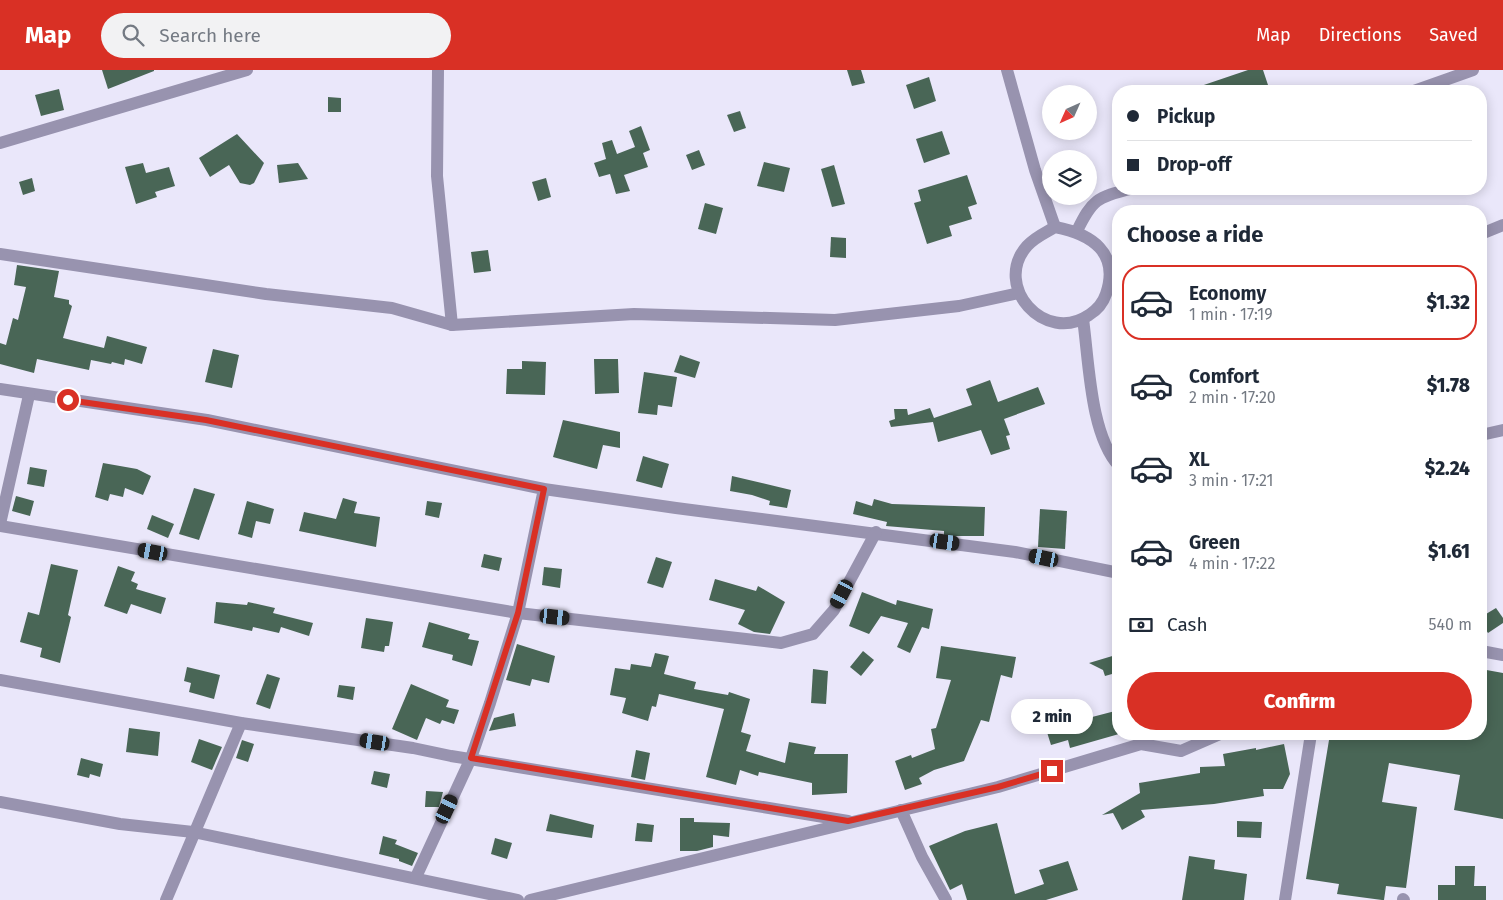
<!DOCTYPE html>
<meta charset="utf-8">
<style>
:root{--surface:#fff;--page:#f2f2f3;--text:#1f2937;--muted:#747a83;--line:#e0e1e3;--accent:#d93025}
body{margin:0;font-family:"Fira Sans",sans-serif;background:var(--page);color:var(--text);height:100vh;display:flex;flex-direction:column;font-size:19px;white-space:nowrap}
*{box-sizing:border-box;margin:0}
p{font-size:16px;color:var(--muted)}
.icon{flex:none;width:28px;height:28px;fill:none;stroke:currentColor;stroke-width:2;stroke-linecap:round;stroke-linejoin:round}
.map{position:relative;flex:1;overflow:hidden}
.drawer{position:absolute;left:1112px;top:135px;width:375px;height:535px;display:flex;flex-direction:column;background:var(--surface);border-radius:20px;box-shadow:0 2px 12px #0003}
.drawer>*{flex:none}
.top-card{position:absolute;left:1112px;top:15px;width:375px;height:110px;border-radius:20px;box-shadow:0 2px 12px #0003;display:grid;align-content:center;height:110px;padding:0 15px;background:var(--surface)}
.needle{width:32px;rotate:225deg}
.tools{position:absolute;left:1042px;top:15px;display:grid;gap:10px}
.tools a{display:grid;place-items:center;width:55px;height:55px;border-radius:50%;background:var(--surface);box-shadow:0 2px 12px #0003;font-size:25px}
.end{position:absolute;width:22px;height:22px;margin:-11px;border:6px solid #d93025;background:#fff;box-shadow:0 0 0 2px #fff}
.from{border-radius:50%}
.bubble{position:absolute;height:35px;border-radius:18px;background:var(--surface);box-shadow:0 2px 12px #0003;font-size:16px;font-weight:800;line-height:35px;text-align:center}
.car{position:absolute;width:15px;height:30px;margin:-15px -8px;border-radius:6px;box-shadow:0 0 4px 1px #0007;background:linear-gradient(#222 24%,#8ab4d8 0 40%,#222 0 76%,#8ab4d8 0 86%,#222 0)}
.top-card b{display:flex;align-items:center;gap:18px;height:48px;font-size:19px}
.top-card b+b{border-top:1px solid var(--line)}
.top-card i{width:12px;height:12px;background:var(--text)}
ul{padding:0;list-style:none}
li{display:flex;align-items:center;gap:15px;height:75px;margin:0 10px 8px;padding:0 5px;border:2px solid transparent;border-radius:20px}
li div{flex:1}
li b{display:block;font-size:19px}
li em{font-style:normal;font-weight:800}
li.on{border-color:var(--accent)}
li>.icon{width:45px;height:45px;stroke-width:1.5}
h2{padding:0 15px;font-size:22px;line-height:60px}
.pay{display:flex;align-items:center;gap:12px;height:55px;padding:0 15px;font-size:19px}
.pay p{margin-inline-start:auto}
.primary-button{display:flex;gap:10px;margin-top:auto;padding:10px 15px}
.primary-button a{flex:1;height:58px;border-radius:30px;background:var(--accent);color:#fff;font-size:20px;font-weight:800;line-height:58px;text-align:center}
header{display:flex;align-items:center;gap:30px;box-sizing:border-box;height:70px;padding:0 25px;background:var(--accent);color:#fff}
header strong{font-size:24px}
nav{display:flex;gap:28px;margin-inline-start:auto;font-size:18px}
.search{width:350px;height:45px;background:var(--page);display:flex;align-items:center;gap:12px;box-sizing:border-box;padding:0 18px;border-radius:28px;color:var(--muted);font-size:19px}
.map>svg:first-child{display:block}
</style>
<header>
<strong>Map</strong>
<div class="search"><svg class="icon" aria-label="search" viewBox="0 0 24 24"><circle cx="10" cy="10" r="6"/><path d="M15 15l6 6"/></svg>Search here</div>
<nav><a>Map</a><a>Directions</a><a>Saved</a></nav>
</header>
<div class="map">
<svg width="1503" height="830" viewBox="0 0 1503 830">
<rect width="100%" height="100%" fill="#eae7fa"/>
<g fill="#496656">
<path d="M102,0h52v1l-46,18z"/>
<path d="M847,0h14l4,13 -13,3z"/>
<path d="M1248,0h15l7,21h-78v-2z"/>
<path d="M929,7l7,24 -22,8 -8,-24z"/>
<path d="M59,19l5,21 -23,6 -6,-21z"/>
<path d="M328,27l13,1v14h-13z"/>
<path d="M740,41l6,17 -12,4 -7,-17z"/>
<path d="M641,56l9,24 -7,3 5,14 -24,8 6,16 -14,3 -6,-20 -11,3 -5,-14 12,-4 -4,-16 10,-3 5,14 18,-7 -6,-16z"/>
<path d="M942,61l8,23 -26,9 -8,-24z"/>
<path d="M237,64l27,29 -10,20 -4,2 -10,-2 -11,-18 -19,12 -11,-19z"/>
<path d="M699,80l6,15 -13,5 -6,-15z"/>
<path d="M764,92l26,6 -6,24 -27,-6z"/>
<path d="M143,93l3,10 23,-6 6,19 -20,6 2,5 -21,7 -11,-37z"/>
<path d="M298,93l10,16 -29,4 -2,-18z"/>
<path d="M834,95l11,39 -13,3 -11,-38z"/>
<path d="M967,105l10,29 -9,3 4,12 -23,7 3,10 -25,8 -13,-41 7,-2 -3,-11z"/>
<path d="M32,108l3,13 -12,4 -4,-13z"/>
<path d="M546,108l5,19 -13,4 -6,-19z"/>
<path d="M705,133l18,5 -7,26 -18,-5z"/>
<path d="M831,167l15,1v20l-16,-1z"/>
<path d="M488,180l3,21 -17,2 -3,-21z"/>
<path d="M17,195l42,6 -5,26 15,3v4l3,2 -9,32 41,10 3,-12 40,11 -5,17 -17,-5 -1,6 -12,-3 -1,2 -20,-4 -2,10 -52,-11 -3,14 -34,-9v-21l6,2 7,-27 5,2 8,-33 -12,-2z"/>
<path d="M213,279l26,6 -7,33 -27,-6z"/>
<path d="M680,285l20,7 -5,16 -21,-6z"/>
<path d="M594,289h24l1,34 -24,1z"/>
<path d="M522,291l24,1 -1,33 -39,-1 1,-25h15z"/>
<path d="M644,302l33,5 -5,30 -14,-2 -1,10 -19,-2z"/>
<path d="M990,310l8,22 40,-15 7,17 -41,15 6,16 -4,1 4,13 -19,6 -10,-25 -43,12 -5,-20 -42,5 -2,-6 6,-2 -1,-10h13l1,6 22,-7 4,10 38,-13 -6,-16z"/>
<path d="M563,350l57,12v16l-17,-3 -6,24 -44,-12z"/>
<path d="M643,386l26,8 -7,24 -26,-7z"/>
<path d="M103,393l34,6 14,7 -8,19 -18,-7 -2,9 -13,-3 -2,7 -13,-4z"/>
<path d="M30,397l17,3 -3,17 -17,-3z"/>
<path d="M732,406l59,14 -4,18 -18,-3 1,-4 -18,-6 -22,-4z"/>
<path d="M194,418l21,6 -16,46 -20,-6z"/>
<path d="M16,426l18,5 -4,15 -18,-5z"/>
<path d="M343,428l14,4 -3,11 26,4 -4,30 -77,-16 5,-19 32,7z"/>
<path d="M874,429l18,5 93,3 -1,29h-33l-7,-1v-4l-58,-5 1,-4 -34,-8 3,-13 16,5z"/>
<path d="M247,431l27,8 -4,15 -14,-3 -4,17 -14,-4z"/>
<path d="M427,431l15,2 -3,15 -14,-3z"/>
<path d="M1040,439l27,2 -2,38 -27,-2z"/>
<path d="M152,445l22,9 -6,14 -21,-9z"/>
<path d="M484,484l18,4 -3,13 -18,-4z"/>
<path d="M656,487l16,5 -9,26 -16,-5z"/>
<path d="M51,494l27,6 -10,45 3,2 -11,46 -20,-6 2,-9 -22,-6 8,-30 11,3z"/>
<path d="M118,496l17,6 -4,9 7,3 -2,5 30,9 -5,16 -30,-10 -4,10 -23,-8z"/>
<path d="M544,497l18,2 -2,19 -18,-3z"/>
<path d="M715,509l41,12 2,-5 27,16 -15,32 -16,-2 -16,-8 7,-14 -36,-10z"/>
<path d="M862,522l34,13 1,-5 36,9 -4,20 -7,-2 -12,26 -13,-6 11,-24 -27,-7 -12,18 -20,-8z"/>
<path d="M216,532l31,3 1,-3 27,6 -2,5 40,10 -4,13 -28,-9 -2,6 -26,-6 -1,4 -38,-8z"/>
<path d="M1496,538l7,10v5l-15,10 -7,-10v-6z"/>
<path d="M366,548l27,4 -4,24h-4l-1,6 -23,-4z"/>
<path d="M429,552l41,12 -2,5 11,2 -7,25 -20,-6 1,-5 -31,-8z"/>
<path d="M517,574l38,12 -6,27 -17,-4 -2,7 -24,-6z"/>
<path d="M941,576l75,11 -4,21 -11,-3 -12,47 -8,-2 -17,41 -30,9 -15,8 3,6 -17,6 -10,-29 16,-6 1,3 23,-9 -4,-20 5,-1 15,-48 -15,-2z"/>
<path d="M863,581l11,9 -13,16 -11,-9z"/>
<path d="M655,583l14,3 -5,18 32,8 -2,7 34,6 1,-3 21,7 -9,33 10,3 -5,16 39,12 4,-21 27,5 -2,7h34l-1,39 -35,2v-12l-53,-11 -1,4 -18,-6 -4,15 -30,-8 18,-68 -65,-15 -3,13 -4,-1 -4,15 -26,-8 4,-15 -16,-3 5,-27 15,2 1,-6 20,3z"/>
<path d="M1119,584v18l-14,4 -2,-6 -14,-7z"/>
<path d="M187,597l33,8 -6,24 -25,-7 2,-9 -7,-2z"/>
<path d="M813,599l15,2 -2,33 -15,-1z"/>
<path d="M1481,599l22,4v146l-49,-9 6,-35 -71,-12 -7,39 35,5 -11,81 -20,-2 -2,14h-2l-45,-6 2,-10 -33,-5 24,-145h151z"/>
<path d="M267,604l13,4 -10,31 -14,-5z"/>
<path d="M411,614l38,16 -3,7 13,3 -5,14 -12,-4 -2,4 -14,-6 -9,22 -25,-11z"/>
<path d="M339,615l16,2 -2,13 -16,-3z"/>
<path d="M1119,640v24l-49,14 -2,-8 -17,5 -5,-16z"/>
<path d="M514,643l2,13 -27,5 5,-13z"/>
<path d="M129,658l31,4 -2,24 -32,-4z"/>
<path d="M199,669l23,8 -10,23 -21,-8z"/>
<path d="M242,670l12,4 -6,18 -12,-4z"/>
<path d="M1284,674l6,30 -7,15h-20l1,7 -50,8 -73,6 4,7 -23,13 -9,-17 -11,2 38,-22 -1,-10 61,-10v-6l25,-1 -2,-12 33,-6v2z"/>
<path d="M636,680l14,3 -5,27 -14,-3z"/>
<path d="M81,688l22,6 -3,13 -10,-3 -1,4 -12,-3z"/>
<path d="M374,701l16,3 -3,14 -16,-4z"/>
<path d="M426,721l17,1 -4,15h-14z"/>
<path d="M550,744l44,11 -2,13 -46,-7z"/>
<path d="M680,748h14v4l36,1 -1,14 -16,-2v12l-16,4h-17z"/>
<path d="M1237,751l25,1 -1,16 -24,-1z"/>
<path d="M637,753l17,2 -2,17 -17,-1z"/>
<path d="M997,753l18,71 29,-10 -5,-14 29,-9 10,29 -32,10h-79l-5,-16 -12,6 -21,-44 36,-15z"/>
<path d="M383,766l14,4 -2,4 23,9 -6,13 -13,-5v-2l-20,-5z"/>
<path d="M495,768l17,5 -5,16 -16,-5z"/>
<path d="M1189,786l26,4 -1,9 33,5 -3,26h-62z"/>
<path d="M1455,796h20l-1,20h12v14h-48v-15h17z"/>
</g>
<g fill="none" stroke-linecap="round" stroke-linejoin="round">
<g stroke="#9893af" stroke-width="12">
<path d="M438,0l-1,106 15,149"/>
<path d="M1007,0l28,100 20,57"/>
<path d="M1414,21l59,-21"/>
<path d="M0,73l247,-73"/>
<path d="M1055,157c37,7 65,26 51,67 -3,9 -9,16 -17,21 -44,30 -97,-29 -62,-69 8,-9 18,-13 28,-19z"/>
<path d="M1077,161c15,-31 20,-34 53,-42"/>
<path d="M1481,164l22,-9"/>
<path d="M0,184l266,40 126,14 60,17 182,-11 201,6 124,-14 60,-13"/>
<path d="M1083,249c6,42 7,116 36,147"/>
<path d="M0,319l207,31 337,69 132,19 339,44 104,21"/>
<path d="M1481,365l22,-5"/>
<path d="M0,454l29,-129"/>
<path d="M0,456l518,87 263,30 32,-9 21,-24 42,-78"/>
<path d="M1481,581l22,4"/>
<path d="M0,610l241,43 172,25 38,8 397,65"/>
<path d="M0,732l120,22 73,8 325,68"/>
<path d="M901,740l21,47 24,43"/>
<path d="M416,807l55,-119 19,-55 28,-90 26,-124"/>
<path d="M1403,829l1,1"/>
<path d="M166,830l75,-177"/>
<path d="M530,830l468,-113 143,-43 40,7 39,-17"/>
<path d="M1285,830l26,-166"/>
</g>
</g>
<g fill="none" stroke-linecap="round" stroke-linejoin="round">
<path stroke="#d93025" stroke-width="6" d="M68,330l138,20 338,69 -26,124 -47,145 377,63 150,-34 54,-16"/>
</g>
</svg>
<div class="tools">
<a><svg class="needle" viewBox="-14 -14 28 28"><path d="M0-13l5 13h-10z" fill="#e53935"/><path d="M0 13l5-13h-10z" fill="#747a83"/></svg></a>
<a><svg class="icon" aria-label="layers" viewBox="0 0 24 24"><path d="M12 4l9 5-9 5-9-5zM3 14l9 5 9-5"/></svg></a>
</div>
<i class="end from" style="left:68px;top:330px"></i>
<i class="end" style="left:1052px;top:701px"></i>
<div class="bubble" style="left:1011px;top:629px;width:82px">2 min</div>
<i class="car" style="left:945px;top:472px;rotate:98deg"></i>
<i class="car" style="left:153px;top:482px;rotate:280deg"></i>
<i class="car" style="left:1044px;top:488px;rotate:282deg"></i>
<i class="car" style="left:842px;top:524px;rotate:208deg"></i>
<i class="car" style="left:555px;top:547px;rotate:96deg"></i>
<i class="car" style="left:375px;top:672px;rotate:279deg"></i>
<i class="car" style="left:447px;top:739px;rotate:25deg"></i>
<div class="top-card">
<b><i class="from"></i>Pickup</b>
<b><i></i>Drop-off</b>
</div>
<section class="drawer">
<h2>Choose a ride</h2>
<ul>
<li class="on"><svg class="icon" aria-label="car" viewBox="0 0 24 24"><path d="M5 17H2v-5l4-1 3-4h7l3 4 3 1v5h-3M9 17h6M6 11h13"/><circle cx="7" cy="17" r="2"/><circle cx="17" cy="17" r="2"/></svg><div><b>Economy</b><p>1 min · 17:19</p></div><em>$1.32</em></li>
<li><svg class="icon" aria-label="car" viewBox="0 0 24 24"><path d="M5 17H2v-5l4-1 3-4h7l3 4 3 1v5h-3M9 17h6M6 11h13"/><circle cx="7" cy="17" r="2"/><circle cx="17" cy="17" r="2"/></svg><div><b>Comfort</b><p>2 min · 17:20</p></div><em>$1.78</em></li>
<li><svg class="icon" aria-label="car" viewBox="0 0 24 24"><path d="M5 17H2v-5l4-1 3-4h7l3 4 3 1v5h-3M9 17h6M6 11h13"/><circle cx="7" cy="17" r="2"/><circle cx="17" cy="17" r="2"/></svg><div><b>XL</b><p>3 min · 17:21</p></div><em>$2.24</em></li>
<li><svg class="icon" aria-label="car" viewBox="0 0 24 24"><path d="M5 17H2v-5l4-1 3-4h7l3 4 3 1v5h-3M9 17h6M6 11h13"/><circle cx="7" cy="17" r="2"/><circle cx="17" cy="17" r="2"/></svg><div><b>Green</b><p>4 min · 17:22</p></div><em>$1.61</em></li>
</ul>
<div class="pay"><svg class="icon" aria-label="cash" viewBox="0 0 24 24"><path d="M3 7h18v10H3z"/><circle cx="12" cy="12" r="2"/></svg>Cash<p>540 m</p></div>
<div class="primary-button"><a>Confirm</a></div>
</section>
</div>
